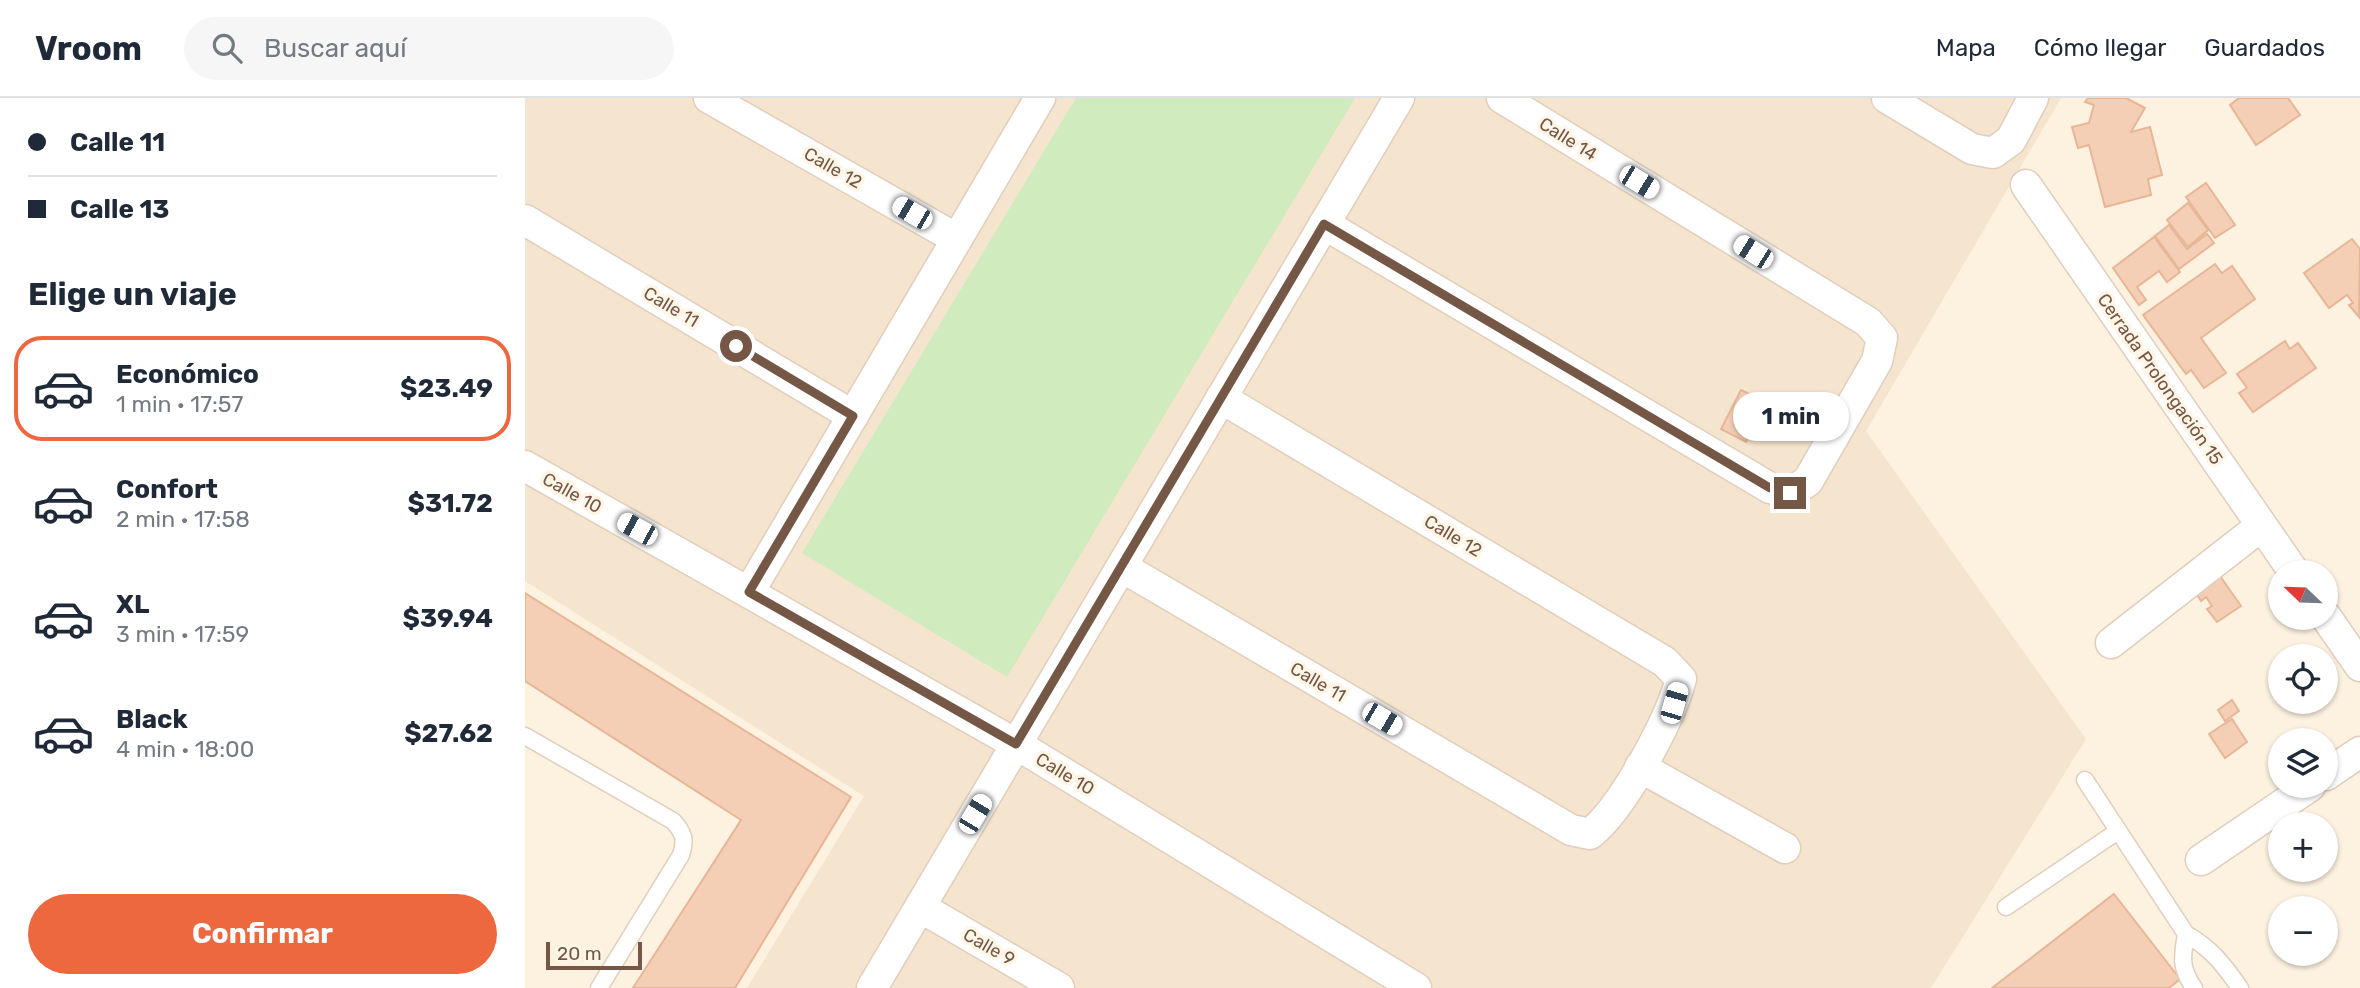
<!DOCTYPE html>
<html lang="es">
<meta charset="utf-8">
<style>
:root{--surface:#fff;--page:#f6f6f7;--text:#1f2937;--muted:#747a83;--line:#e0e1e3;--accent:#ed673f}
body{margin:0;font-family:Rubik,sans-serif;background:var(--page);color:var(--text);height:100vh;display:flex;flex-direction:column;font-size:26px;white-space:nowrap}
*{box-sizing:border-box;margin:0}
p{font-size:23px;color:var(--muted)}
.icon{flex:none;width:38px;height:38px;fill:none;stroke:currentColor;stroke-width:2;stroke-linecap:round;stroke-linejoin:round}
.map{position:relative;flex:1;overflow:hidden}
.drawer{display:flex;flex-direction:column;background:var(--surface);width:525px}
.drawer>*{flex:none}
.banner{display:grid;align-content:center;height:154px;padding:0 28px;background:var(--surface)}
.needle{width:46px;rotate:293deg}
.fabs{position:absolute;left:1743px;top:462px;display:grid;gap:14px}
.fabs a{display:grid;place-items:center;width:70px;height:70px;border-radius:50%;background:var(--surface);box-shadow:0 2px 5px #0004;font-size:35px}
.scale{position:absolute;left:21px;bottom:18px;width:96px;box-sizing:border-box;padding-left:7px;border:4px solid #755746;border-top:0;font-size:19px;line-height:24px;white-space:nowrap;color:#755746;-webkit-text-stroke:5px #fff6e7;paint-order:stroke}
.end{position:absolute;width:32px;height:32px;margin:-16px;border:9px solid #755746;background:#fff;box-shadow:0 0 0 4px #fff}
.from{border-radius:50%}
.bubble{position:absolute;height:49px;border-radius:24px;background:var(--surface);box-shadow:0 2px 5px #0004;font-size:23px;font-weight:700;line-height:49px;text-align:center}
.car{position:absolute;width:21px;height:42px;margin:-21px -10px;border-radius:9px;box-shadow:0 0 5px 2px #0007;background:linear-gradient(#fff 24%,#345 0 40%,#fff 0 76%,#345 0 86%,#fff 0)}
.banner b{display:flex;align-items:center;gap:24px;height:66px;font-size:26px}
.banner b+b{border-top:2px solid var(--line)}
.banner i{width:18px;height:18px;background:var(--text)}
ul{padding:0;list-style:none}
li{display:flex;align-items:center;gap:21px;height:105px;margin:0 14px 10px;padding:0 14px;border:4px solid transparent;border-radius:28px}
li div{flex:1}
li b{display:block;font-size:26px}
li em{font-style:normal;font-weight:700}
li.current{border-color:var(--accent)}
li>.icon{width:63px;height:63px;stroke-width:1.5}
h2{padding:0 28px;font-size:32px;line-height:84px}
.primary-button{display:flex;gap:14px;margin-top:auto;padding:14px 28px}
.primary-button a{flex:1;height:80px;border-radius:42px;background:var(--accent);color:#fff;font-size:28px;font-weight:700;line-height:80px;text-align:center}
header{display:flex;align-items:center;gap:42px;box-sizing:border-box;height:98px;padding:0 35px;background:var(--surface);border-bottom:2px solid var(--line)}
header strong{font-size:33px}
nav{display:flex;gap:38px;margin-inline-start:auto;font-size:24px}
.search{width:490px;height:63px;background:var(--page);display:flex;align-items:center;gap:18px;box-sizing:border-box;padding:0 24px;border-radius:38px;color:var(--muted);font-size:26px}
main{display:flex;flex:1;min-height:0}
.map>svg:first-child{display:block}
</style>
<header>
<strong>Vroom</strong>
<div class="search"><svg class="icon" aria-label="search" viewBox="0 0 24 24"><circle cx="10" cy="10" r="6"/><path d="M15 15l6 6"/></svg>Buscar aquí</div>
<nav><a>Mapa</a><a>Cómo llegar</a><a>Guardados</a></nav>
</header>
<main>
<section class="drawer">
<div class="banner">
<b><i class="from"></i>Calle 11</b>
<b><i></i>Calle 13</b>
</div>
<h2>Elige un viaje</h2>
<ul>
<li class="current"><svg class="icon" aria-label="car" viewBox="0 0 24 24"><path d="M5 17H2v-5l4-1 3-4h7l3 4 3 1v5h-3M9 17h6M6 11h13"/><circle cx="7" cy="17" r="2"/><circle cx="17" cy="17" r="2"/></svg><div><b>Económico</b><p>1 min · 17:57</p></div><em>$23.49</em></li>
<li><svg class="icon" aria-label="car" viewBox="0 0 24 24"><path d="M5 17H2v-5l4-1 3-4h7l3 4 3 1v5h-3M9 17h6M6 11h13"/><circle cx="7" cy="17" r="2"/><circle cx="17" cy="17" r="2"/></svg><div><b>Confort</b><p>2 min · 17:58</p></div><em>$31.72</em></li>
<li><svg class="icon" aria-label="car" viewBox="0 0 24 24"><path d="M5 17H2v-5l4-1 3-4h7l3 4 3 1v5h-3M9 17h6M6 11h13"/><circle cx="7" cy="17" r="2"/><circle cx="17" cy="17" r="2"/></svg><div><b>XL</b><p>3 min · 17:59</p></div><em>$39.94</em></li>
<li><svg class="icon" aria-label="car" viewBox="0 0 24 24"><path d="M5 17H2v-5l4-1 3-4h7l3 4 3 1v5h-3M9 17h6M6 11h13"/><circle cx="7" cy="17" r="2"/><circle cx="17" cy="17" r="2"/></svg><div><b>Black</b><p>4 min · 18:00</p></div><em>$27.62</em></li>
</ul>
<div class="primary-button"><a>Confirmar</a></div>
</section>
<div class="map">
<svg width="1835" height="890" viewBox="0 0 1835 890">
<rect width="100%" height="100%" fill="#fdf2e0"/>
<path fill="#f5e4ce" d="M0,0h1536l-195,333 220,308 -155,249h-1184l117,-192 -339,-215z"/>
<path fill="#d0ebbe" d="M551,0h279l-348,579 -205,-124z"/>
<g fill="#f4cfb6" stroke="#e7b696" stroke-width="2">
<path d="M1563,0h38l19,10 -14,24 19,-5 12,48 -14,4 3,16 -46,12 -16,-62 -11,3 -6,-21 17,-4 5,-18 -9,-3z"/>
<path d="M1714,0h49l12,17 -44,30 -26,-40z"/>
<path d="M1681,85l29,42 -20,13 -29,-41z"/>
<path d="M1663,105l20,27 -20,17 -21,-27z"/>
<path d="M1644,127l18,24 20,-15 7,9 -35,26 -24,-33z"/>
<path d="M1629,139l26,35 -13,10 -8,-11 -22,16 9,13 -7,5 -26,-37z"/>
<path d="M1827,141l8,10 -1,68 -10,-12 4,-2 -6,-8 -18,13 -25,-35z"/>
<path d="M1690,166l7,9 10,-7 23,33 -54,39 25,35 -22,15 -13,-18 -5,4 -43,-59z"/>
<path d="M1760,243l5,8 8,-6 18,25 -63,44 -14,-19 8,-5 -10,-14z"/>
<path d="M1216,292l25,12 -20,40 -25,-13z"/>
<path d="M1695,478l21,30 -24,16 -10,-13 5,-3 -6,-9 -5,4 -5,-8z"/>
<path d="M0,495l326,204 -116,191h-102l108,-168 -216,-139z"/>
<path d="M1707,602l7,11 -14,10 -7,-11z"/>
<path d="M1707,621l15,23 -22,16 -16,-24z"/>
<path d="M1589,796l66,85 -11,9h-177z"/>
</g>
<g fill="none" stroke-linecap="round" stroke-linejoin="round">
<defs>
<g id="service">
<path d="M0,638l148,85c11,12 13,19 8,34l-82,133"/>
<path d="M1560,682l101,154c26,15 37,30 54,54"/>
<path d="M1481,809l112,-76"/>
<path d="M1661,836c-4,23 -6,34 8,54"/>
</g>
<g id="minor">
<path d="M184,0l248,141"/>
<path d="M1362,0l85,51 21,4 18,-13 22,-42"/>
<path d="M1501,87l268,387"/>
<path d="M0,122l328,196"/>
<path d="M799,126l446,264 20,5 18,-12 69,-120 5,-23 -14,-16 -366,-224"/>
<path d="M0,368l491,278 400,244"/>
<path d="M597,469l449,263 19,4c33,-26 80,-114 91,-155l-16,-17 -444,-264"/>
<path d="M224,494l291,-494"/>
<path d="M1801,519l34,49"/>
<path d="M1586,545l150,-117"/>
<path d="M1115,669l145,81"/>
<path d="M1801,677l34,-23"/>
<path d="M1676,762l109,-74"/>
<path d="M395,809l139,81"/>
<path d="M347,890l527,-890"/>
</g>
</defs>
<use href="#service" stroke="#e1cebc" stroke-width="19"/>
<use href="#minor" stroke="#e1cebc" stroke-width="33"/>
<use href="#service" stroke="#fff" stroke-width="16"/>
<use href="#minor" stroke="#fff" stroke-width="30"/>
</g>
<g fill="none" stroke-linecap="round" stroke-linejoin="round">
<path stroke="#755746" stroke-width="9" d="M211,248l117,70 -104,176 267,152 308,-520 446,264 20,5"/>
</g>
<g text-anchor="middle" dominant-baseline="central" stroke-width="7" stroke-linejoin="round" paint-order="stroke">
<g font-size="18" fill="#755746" stroke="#fff6e7">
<text transform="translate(1043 41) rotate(32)">Calle 14</text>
<text transform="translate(308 70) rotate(30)">Calle 12</text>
<text transform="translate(146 209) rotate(31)">Calle 11</text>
<text transform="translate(1635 281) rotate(55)">Cerrada Prolongación 15</text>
<text transform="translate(47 395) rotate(29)">Calle 10</text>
<text transform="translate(928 438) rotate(31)">Calle 12</text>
<text transform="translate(793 584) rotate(30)">Calle 11</text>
<text transform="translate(540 676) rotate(31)">Calle 10</text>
<text transform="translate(464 849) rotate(30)">Calle 9</text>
</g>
</g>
</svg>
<div class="fabs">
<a><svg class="needle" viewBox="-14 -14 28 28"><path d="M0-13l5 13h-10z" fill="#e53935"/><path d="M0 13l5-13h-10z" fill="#747a83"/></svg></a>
<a><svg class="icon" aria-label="locate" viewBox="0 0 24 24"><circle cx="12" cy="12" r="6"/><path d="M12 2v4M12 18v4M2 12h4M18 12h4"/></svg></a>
<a><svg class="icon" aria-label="layers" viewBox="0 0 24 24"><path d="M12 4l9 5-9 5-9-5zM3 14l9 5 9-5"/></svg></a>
<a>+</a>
<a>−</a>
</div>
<div class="scale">20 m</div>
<i class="end from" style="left:211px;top:248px"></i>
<i class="end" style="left:1265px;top:395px"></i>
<div class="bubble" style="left:1208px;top:294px;width:116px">1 min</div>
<i class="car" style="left:1114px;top:84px;rotate:121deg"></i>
<i class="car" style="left:387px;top:115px;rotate:300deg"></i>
<i class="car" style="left:1228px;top:154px;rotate:302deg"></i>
<i class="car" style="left:112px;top:431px;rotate:299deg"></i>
<i class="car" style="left:1149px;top:605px;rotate:16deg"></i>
<i class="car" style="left:857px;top:621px;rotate:120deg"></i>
<i class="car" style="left:450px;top:716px;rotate:31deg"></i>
</div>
</main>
